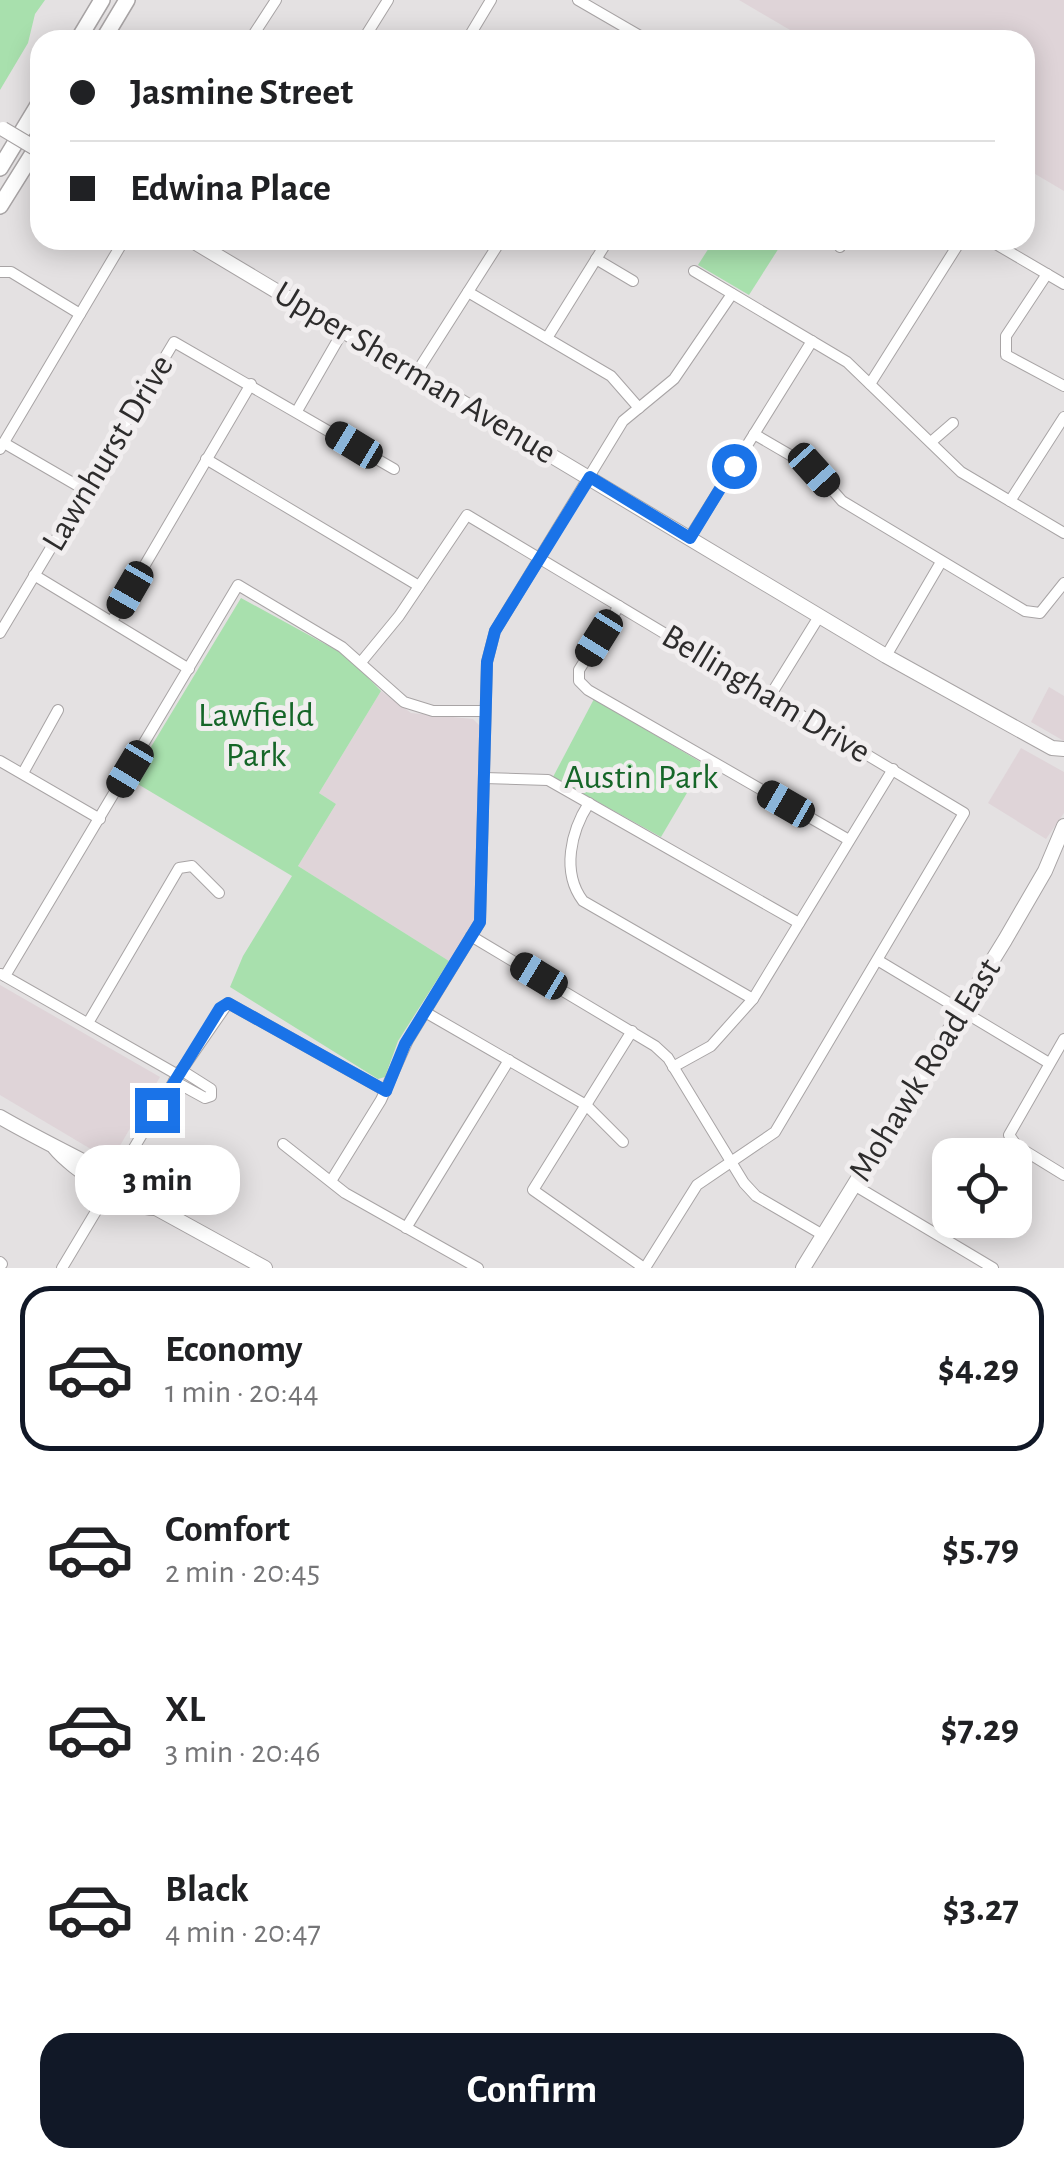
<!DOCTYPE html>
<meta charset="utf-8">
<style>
:root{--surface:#fff;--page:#f6f6f6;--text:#202124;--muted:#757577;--line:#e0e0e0;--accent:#111827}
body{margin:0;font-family:"Alegreya Sans",sans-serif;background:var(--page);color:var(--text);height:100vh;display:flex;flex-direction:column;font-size:38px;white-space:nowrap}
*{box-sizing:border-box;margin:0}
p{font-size:32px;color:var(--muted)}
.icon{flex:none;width:55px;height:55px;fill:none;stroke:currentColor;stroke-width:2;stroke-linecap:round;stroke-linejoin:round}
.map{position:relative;height:1268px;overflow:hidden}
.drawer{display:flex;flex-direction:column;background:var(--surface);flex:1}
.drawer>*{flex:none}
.banner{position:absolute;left:30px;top:30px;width:1005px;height:220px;border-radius:30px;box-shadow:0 5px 25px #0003;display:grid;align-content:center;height:220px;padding:0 40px;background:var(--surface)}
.controls{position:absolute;left:932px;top:1138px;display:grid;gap:20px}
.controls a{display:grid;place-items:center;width:100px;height:100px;border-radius:20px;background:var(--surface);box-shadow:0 5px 25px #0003;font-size:50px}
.end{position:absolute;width:45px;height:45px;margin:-22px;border:12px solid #1a73e8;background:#fff;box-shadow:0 0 0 5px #fff}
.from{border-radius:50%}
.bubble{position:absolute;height:70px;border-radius:30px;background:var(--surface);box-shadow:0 5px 25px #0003;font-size:32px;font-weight:600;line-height:70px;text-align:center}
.car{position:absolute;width:30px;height:60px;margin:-30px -15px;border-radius:12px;box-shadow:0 0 8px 2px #0007;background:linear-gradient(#222 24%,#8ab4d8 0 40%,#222 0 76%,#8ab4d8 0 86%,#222 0)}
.banner b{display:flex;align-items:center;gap:35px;height:95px;font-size:38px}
.banner b+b{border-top:2px solid var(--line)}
.banner i{width:25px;height:25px;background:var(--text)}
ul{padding:18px 0 0;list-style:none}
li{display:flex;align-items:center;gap:30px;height:165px;margin:0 20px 15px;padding:0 20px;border:5px solid transparent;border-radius:30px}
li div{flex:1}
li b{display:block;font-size:38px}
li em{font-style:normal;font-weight:600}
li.current{border-color:var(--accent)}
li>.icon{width:90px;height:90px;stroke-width:1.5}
.primary-button{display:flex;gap:20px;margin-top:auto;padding:20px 40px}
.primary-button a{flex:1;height:115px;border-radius:30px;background:var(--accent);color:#fff;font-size:40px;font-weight:600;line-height:115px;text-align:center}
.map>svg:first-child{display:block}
</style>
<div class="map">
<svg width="1064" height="1268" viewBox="0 0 1064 1268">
<rect width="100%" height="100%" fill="#e4e1e2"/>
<g fill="#dfd4d8">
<path d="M739,0h325v191l-39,-23v-128h-218z"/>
<path d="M1049,687l15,9v45l-33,-19z"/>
<path d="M381,691l30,22 62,6 6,6 -2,191 -28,45 -151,-95 38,-62 -17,-11z"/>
<path d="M1021,748l43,24v41l-18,26 -58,-36z"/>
<path d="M0,985l160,92 -49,84 -111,-66z"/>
</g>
<g fill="#a8e0ad">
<path d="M0,0h45l-10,14 -7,29 -28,47z"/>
<path d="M714,240h70l-35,55 -51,-30z"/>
<path d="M241,598l106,58 34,35 -62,102 17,11 -38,62 151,95 -51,80 -13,36 -7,2 -148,-92 13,-31 49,-80 -161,-96z"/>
<path d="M594,699l110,65 -43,73 -108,-60z"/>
</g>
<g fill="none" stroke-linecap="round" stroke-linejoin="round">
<defs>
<g id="minor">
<path d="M578,0l69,40"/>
<path d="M250,40l26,-40"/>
<path d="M363,40l25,-40"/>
<path d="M467,40l24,-40"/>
<path d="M989,240l75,44"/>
<path d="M840,247l2,-7"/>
<path d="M596,259l37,22"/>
<path d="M694,271l153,91 114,110 103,61"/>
<path d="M0,272h11l69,42"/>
<path d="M1047,274l-41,62v19l58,31"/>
<path d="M468,292l143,84 28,32"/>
<path d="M547,338l61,-98"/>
<path d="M415,375l86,-135"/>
<path d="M870,384l91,-144"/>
<path d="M297,411l46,-80"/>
<path d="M754,434l60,35 28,32 183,110 15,2 24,-30"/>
<path d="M931,442l22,-19"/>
<path d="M4,443l81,47"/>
<path d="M0,449l124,-209"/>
<path d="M206,459l213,127"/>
<path d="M1010,501l54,-84"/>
<path d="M690,537l122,-196"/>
<path d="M34,575l155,94"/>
<path d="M619,606l-40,64v11l9,9 261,150"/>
<path d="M112,621l139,-237"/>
<path d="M0,633l174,-291 220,127"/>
<path d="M886,656l55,-94"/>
<path d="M362,661l37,-45 68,-101 497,298 -189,319 -78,53 -52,83"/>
<path d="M770,696l50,-81"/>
<path d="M0,761l100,58"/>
<path d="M23,773l35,-63"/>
<path d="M484,778l64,2 251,143"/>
<path d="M589,803c-18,28 -28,69 -6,98l170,98"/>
<path d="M471,936l184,110 13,12 76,125 12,13 67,39"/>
<path d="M879,961l170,102"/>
<path d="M1,974l177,101"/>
<path d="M5,976l233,-391 104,62 62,55 29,9h52"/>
<path d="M425,1012l161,93 37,37"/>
<path d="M88,1023l91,-155 13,-2 27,27"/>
<path d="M632,1031l-99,159 111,78"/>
<path d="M1064,1039l-55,96 8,11 47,29"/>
<path d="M673,1067l38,-21 42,-47 140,-230"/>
<path d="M174,1081l31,17 6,-2v-7l-30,-19"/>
<path d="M283,1144l62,49 133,75"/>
<path d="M331,1181l50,-81 27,-60 72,-118 7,-260 8,-31 128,-210 51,-42 58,-85"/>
<path d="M854,1185l139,83"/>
<path d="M406,1228l103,-168"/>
<path d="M0,1262l2,2"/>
<path d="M62,1268l112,-187 54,-78 158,88"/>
</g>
<g id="major">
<path d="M191,240l695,416 166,92 12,1"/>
<path d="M0,1117c50,29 101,51 151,82l5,9 109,60"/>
<path d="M55,1148c15,19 77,62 101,60"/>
<path d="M803,1268l202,-328 40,-69 19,-45"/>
</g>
<g id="highway">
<path d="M78,40l24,-40"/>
<path d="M103,40l24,-40"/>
<path d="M0,168l40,-66"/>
<path d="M0,206l40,-64"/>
</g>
</defs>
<use href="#minor" stroke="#a8a4a5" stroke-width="12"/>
<use href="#major" stroke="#a8a4a5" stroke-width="16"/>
<use href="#highway" stroke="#a8a4a5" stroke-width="18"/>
<use href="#minor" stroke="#fff" stroke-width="10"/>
<use href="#major" stroke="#fff" stroke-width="14"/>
<use href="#highway" stroke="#fff" stroke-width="15"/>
<defs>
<path id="major-bridge" d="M3,129l37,22"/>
</defs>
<use href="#major-bridge" stroke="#a8a4a5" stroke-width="16" stroke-linecap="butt"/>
<use href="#major-bridge" stroke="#fff" stroke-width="14"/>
</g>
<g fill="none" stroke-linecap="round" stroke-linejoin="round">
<path stroke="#1a73e8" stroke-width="12" d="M157,1110l63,-102 8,-5 158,88 19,-47 75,-122 7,-260 8,-31 95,-154 100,61 44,-72"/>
</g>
<g text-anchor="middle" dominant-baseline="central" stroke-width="10" stroke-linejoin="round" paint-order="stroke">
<g font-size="35" fill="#2d2c2c" stroke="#f1eeef">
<text transform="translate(415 373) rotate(31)">Upper Sherman Avenue</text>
<text transform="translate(108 453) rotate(-59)">Lawnhurst Drive</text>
<text transform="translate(766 694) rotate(31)">Bellingham Drive</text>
<text transform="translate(925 1070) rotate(-58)">Mohawk Road East</text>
</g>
<g font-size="35" fill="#156628" stroke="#f1eeef">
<text x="256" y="715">Lawfield<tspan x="256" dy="40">Park</tspan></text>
<text x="641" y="777">Austin Park</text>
</g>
</g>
</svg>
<div class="controls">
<a><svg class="icon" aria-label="locate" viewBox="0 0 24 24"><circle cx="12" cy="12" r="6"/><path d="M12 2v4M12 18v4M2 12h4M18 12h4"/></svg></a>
</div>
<i class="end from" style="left:734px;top:466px"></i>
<i class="end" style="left:157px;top:1110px"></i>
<div class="bubble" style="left:75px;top:1145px;width:165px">3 min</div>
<i class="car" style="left:354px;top:445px;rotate:301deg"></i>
<i class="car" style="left:814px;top:470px;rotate:138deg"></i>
<i class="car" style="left:130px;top:590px;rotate:210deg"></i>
<i class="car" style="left:599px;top:638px;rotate:212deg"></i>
<i class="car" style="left:130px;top:769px;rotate:211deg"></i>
<i class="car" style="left:786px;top:804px;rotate:300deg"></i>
<i class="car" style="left:539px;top:976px;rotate:301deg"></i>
<div class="banner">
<b><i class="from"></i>Jasmine Street</b>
<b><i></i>Edwina Place</b>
</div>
</div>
<section class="drawer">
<ul>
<li class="current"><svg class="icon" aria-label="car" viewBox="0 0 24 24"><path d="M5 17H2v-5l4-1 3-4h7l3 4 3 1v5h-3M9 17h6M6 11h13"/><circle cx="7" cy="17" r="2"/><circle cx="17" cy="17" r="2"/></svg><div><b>Economy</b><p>1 min · 20:44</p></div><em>$4.29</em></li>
<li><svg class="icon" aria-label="car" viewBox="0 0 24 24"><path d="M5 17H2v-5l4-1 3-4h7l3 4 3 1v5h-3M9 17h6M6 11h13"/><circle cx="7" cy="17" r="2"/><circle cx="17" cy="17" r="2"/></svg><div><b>Comfort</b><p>2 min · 20:45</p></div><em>$5.79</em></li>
<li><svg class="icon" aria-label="car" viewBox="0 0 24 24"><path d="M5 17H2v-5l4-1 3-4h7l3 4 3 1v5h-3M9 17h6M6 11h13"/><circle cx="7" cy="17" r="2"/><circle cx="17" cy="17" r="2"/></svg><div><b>XL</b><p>3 min · 20:46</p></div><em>$7.29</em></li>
<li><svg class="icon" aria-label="car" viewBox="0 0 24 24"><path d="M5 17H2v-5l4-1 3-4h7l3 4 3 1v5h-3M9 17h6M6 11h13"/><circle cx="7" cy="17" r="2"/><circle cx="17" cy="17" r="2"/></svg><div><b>Black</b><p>4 min · 20:47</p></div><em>$3.27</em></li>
</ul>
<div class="primary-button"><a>Confirm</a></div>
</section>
